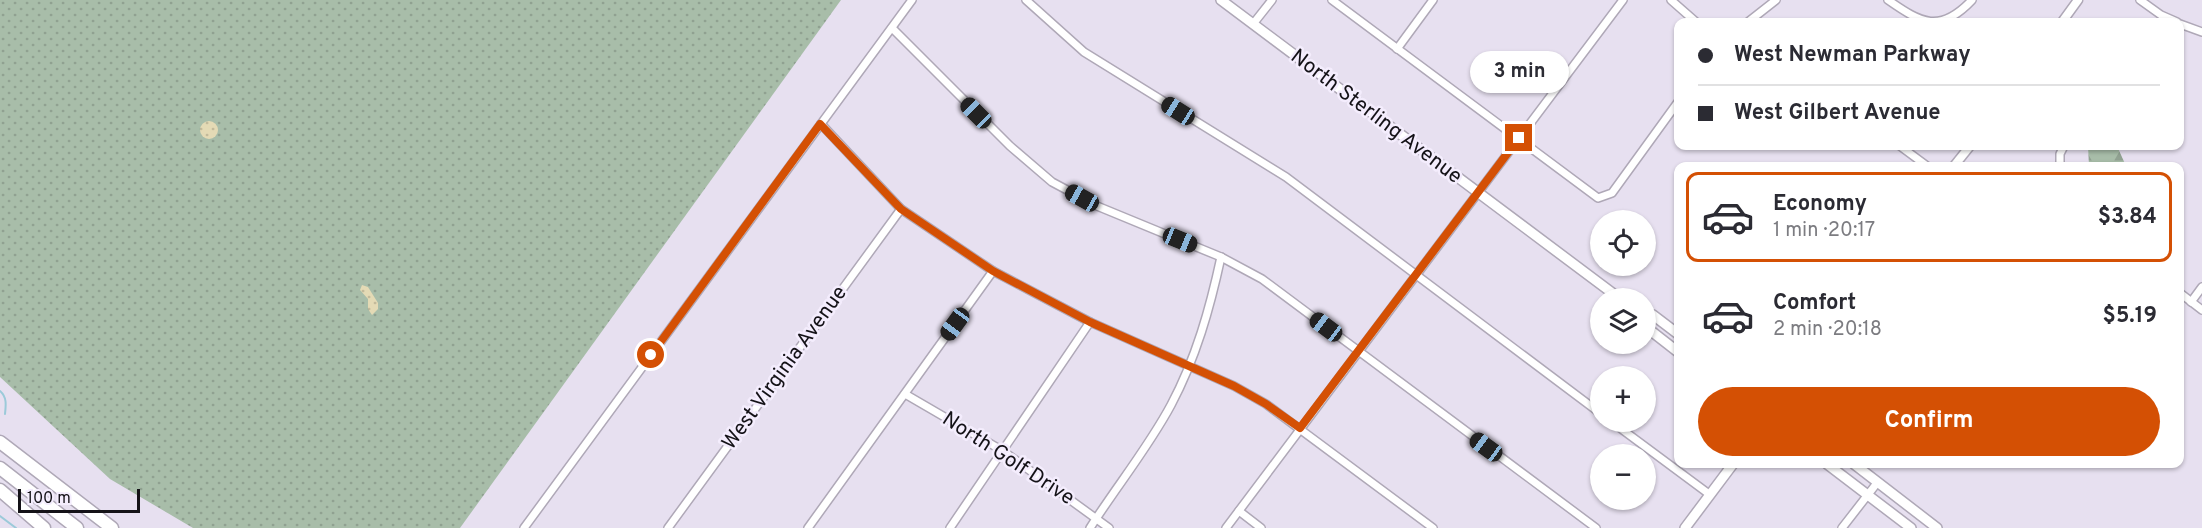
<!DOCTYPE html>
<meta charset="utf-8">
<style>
:root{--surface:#fff;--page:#f7f7f7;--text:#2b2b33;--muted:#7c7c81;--line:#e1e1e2;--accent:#d45004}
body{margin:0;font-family:Overpass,sans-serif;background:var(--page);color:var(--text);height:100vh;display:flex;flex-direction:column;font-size:22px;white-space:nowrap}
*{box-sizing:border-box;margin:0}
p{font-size:20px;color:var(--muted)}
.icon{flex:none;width:33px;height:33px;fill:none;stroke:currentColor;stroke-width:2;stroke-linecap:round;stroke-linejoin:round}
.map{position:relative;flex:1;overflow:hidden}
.side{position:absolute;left:1674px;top:162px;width:510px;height:306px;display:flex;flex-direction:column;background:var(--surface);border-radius:12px;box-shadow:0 2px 4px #0004}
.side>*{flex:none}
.top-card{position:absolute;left:1674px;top:18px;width:510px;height:132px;border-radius:12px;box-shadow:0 2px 4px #0004;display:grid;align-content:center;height:132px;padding:0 24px;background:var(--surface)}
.fabs{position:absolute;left:1590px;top:210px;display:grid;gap:12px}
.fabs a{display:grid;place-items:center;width:66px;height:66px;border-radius:50%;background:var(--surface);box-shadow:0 2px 4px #0004;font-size:30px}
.scale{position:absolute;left:18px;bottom:15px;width:122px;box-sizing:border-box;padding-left:6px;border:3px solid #141217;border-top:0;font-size:16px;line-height:21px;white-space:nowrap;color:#141217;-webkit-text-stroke:4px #f4edfd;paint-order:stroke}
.end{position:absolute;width:27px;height:27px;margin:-14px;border:8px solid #d45004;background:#fff;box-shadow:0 0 0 3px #fff}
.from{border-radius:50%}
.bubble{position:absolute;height:42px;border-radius:21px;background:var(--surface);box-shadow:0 2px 4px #0004;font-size:20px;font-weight:700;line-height:42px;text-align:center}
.car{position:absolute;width:18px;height:36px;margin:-18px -9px;border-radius:8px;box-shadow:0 0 4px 2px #0007;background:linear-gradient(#222 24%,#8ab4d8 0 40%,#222 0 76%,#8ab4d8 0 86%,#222 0)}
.top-card b{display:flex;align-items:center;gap:21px;height:57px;font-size:22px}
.top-card b+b{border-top:2px solid var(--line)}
.top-card i{width:15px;height:15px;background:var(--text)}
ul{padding:10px 0 0;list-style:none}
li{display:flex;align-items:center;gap:18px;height:90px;margin:0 12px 9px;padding:0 12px;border:3px solid transparent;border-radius:12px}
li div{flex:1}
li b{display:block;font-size:22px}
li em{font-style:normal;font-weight:700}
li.current{border-color:var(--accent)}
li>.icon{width:54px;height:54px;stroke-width:1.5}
.primary-button{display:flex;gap:12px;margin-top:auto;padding:12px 24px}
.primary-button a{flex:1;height:69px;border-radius:36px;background:var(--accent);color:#fff;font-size:24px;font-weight:700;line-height:69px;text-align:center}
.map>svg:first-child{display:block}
</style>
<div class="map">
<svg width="2202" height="528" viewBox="0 0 2202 528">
<defs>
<pattern id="grass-dots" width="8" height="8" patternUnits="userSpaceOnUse" patternTransform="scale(1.5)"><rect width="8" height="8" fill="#a8bda9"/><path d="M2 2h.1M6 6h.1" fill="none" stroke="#90a191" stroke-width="1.8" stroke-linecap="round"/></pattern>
<pattern id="forest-firs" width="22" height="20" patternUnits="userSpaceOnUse" patternTransform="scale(1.5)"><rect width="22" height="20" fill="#a8bda9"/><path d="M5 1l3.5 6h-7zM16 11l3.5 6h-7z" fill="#90a191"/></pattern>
<pattern id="sand-dots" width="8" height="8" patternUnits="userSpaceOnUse" patternTransform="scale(1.5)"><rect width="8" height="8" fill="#e4dab5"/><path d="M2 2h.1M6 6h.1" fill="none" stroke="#c3ba9b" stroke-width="1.8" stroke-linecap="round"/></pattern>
</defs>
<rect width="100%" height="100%" fill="#e7e0f0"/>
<path fill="url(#grass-dots)" d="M0,0h841l-381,528h-267l-83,-49 -110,-102z"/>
<path fill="url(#forest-firs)" d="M2088,146h29l9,20h-37z"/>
<g fill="url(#sand-dots)">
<circle cx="209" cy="130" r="9"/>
<path d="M362,285l6,2 10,16v6l-6,6 -4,-6v-10l-8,-9z"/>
</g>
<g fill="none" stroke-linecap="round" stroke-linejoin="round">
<g stroke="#9bcad9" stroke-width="2">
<path d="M0,391c7,6 6,14 5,23"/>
<path d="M0,516l16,12"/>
</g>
<defs>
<g id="minor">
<path d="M1026,0l58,52 202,125 314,236"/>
<path d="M1332,0l266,198 14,-5 66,-91"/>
<path d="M1671,0l25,22"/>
<path d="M1888,0c33,23 52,34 84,0"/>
<path d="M2140,0l21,15 16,7"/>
<path d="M1748,22l28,-22"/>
<path d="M1253,24l19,-24"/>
<path d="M2180,24l22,8"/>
<path d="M892,28l118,118 42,36 45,24 124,51 41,22 334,249"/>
<path d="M1397,49l36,-49"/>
<path d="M821,124l80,85 92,62 97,51 144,64 32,18 167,124"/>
<path d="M1900,146l27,20"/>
<path d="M2060,166v-12l4,-8"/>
<path d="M2180,293l22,17"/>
<path d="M2191,302l11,-15"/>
<path d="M905,394l98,57 106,77"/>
<path d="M1612,422l97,72"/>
<path d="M1239,511l22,17"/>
<path d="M524,528l388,-528"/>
<path d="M668,528l233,-319"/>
<path d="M808,528l185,-257"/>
<path d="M950,528l140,-206"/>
<path d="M1090,528c26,-41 58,-80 81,-123 25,-47 39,-97 50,-148"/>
<path d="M1226,528l397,-528"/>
<path d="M1842,528l35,-45"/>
</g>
<g id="tertiary">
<path d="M2062,22l16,-22"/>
<path d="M1954,166l16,-20"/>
</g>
<g id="secondary">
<path d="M1221,0l398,298"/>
<path d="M1646,314l7,1 25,19"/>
<path d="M1646,327l32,25"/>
<path d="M1827,464l84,64"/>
<path d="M1854,464l83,64"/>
<path d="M1685,528l48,-64"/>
</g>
<g id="motorway">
<path d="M0,442l112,86"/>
<path d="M0,468l77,60"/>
<path d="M0,490l44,38"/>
</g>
</defs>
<use href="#minor" stroke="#afa8b7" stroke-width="10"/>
<use href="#tertiary" stroke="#afa8b7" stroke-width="11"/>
<use href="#secondary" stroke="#afa8b7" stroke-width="12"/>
<use href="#motorway" stroke="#afa8b7" stroke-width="15"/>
<use href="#minor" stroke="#fff" stroke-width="7"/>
<use href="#tertiary" stroke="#fff" stroke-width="8"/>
<use href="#secondary" stroke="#fff" stroke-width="9"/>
<use href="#motorway" stroke="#fff" stroke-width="12"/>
</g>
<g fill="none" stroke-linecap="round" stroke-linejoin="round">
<path stroke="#d45004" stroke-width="8" d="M651,355l169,-231 81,85 92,62 97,51 144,64 32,18 34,24 219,-290"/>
</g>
<g text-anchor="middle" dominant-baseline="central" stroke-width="5" stroke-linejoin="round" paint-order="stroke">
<g font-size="21" fill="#141217" stroke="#f4edfd">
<text transform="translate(1376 117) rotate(37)">North Sterling Avenue</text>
<text transform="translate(785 368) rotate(-54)">West Virginia Avenue</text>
<text transform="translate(1008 459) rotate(33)">North Golf Drive</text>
</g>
</g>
</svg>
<div class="fabs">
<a><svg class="icon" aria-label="locate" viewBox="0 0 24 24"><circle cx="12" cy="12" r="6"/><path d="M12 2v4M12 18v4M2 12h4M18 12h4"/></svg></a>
<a><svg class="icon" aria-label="layers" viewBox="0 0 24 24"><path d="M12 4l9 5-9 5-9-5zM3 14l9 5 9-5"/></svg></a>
<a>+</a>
<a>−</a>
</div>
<div class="scale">100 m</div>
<i class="end from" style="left:651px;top:355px"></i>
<i class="end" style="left:1519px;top:138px"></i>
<div class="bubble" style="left:1470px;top:51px;width:99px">3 min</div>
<i class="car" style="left:1178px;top:111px;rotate:302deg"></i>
<i class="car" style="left:976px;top:113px;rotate:315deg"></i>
<i class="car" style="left:1082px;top:198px;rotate:299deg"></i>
<i class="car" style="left:1180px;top:240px;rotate:112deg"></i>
<i class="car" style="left:955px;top:324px;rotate:216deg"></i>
<i class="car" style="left:1326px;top:327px;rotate:307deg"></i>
<i class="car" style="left:1486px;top:447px;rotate:306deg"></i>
<div class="top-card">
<b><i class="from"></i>West Newman Parkway</b>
<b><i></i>West Gilbert Avenue</b>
</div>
<section class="side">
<ul>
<li class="current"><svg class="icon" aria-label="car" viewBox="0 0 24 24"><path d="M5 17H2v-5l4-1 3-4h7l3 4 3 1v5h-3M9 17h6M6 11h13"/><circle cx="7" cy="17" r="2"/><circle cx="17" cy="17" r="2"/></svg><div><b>Economy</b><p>1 min · 20:17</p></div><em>$3.84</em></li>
<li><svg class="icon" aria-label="car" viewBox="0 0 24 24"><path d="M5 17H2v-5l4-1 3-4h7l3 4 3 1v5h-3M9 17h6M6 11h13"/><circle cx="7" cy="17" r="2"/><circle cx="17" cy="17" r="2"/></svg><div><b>Comfort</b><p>2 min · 20:18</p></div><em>$5.19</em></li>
</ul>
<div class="primary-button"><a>Confirm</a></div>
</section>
</div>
